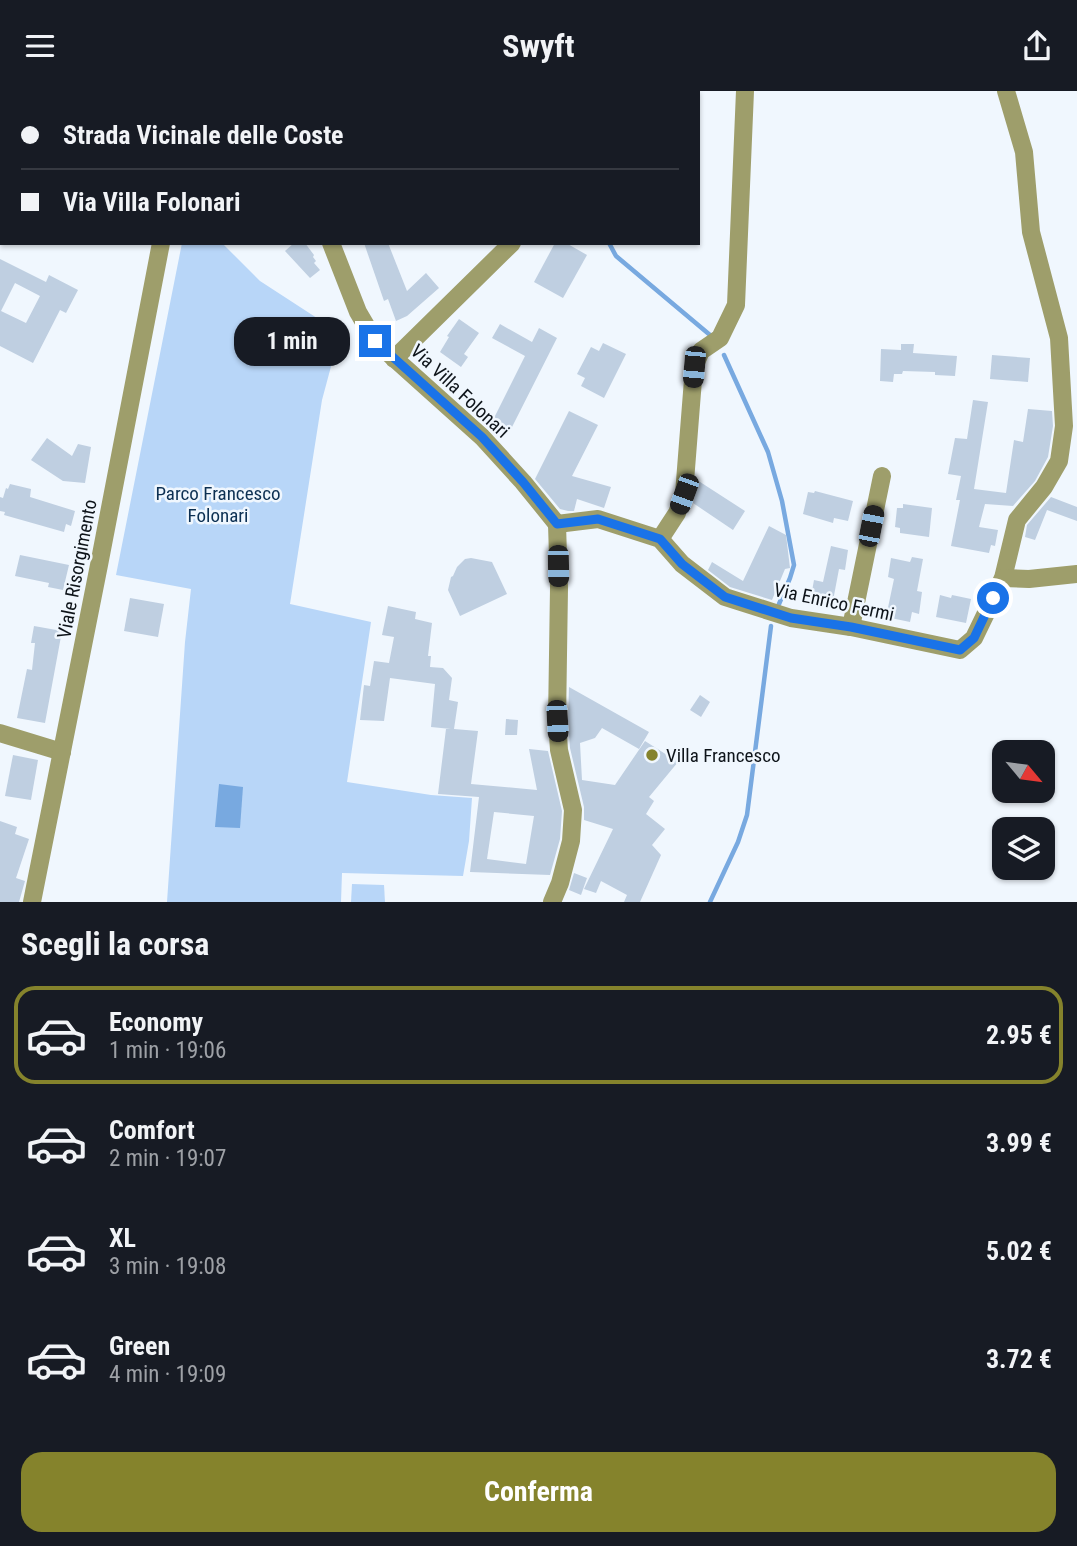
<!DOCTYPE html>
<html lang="it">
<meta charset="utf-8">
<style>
:root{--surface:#171b24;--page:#20242c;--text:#f1f3f6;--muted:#9ea1a6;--line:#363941;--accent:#85832c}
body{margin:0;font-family:"Roboto Condensed",sans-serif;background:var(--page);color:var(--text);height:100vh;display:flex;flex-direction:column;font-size:26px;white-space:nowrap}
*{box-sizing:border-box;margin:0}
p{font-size:23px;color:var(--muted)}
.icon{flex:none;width:38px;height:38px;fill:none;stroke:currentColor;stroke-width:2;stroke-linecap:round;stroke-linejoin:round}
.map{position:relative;height:811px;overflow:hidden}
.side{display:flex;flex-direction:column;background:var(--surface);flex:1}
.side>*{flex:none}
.banner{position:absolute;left:0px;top:0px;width:700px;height:154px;box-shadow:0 2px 5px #0004;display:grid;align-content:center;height:154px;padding:0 21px;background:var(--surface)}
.needle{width:46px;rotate:119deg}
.tools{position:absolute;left:992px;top:649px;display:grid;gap:14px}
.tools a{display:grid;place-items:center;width:63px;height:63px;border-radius:14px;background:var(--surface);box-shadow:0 2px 5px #0004;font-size:35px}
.end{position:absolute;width:32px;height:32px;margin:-16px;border:9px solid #1a73e8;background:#fff;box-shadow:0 0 0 4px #fff}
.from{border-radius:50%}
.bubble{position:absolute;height:49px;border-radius:21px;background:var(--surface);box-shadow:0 2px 5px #0004;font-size:23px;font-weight:700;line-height:49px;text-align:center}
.car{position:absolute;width:21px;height:42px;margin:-21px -10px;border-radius:9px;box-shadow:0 0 5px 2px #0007;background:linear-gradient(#222 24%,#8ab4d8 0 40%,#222 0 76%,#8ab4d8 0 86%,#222 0)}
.banner b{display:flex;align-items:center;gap:24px;height:66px;font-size:26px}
.banner b+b{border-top:2px solid var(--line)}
.banner i{width:18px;height:18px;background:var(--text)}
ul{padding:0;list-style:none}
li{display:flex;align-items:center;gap:21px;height:98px;margin:0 14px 10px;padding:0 7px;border:4px solid transparent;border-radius:21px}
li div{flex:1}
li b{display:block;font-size:26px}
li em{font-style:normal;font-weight:700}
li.active{border-color:var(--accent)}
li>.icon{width:63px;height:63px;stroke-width:1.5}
h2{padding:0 21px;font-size:32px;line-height:84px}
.action{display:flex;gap:14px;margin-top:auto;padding:14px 21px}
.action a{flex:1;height:80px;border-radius:21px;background:var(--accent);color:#fff;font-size:28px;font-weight:700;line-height:80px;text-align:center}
header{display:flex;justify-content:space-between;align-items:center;height:91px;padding:0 21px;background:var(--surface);font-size:32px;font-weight:700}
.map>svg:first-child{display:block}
</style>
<header><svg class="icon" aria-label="menu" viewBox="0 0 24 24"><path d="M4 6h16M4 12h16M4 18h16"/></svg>Swyft<svg class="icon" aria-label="share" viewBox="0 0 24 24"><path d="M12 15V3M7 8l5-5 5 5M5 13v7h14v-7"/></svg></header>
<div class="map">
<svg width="1077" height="811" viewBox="0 0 1077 811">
<rect width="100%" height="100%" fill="#f0f7fe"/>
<g fill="#b8d6f8">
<path d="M182,152h40l38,38 80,52 -18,67 -32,204 81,18 -24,160 84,13 41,3 -3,43 -6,35 -121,-3 -1,29h-174l18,-260 6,-53 -75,-14z"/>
<path d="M352,793l32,1 1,17h-34z"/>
</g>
<path fill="#78a9e0" d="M219,693l24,3 -3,41 -25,-1z"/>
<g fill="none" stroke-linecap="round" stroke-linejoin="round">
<g stroke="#78a9e0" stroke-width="4.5">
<path d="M523,0l1,2"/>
<path d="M609,152l7,13 94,79"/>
<path d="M724,264l44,97 14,49 12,64 -4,13 -11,26"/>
<path d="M710,811l28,-60 9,-27 24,-189"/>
</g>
</g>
<g fill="#bfcfe1" fill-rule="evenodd">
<path d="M294,152h11l9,12 -1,2 3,4 -2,2 6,7 -10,8 -25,-27z"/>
<path d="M364,152h24l19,48 19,-18 13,15 -32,28 -11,5 -8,-22 -4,2z"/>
<path d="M555,152h11l21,12 -24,43 -29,-16z"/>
<path d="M0,168l46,23 3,-7 29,15 -12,23 -6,-3 -27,53 -33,-17zM15,192l25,13 -14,27 -25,-12z"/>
<path d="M459,228l20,14 -15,21 4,3 -7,10 -21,-15 9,-15 -2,-1z"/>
<path d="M500,233l32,18 7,-14 18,10 -46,91 -18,-9 32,-64 -33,-18z"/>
<path d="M603,252l23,11 -22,44 -23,-12 4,-8 -8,-4 14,-27 8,4z"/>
<path d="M901,253h13l-1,9 44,3 -2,20 -20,-1v-3l-32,-1 -1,3h-8l-1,8 -13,-1 1,-32 20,1z"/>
<path d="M992,264l38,3 -2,24 -38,-3z"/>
<path d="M973,309l15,2 -14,87 32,4 8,-53 9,2 5,-33 24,2 1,15 -5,31 -13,24 -22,25 -28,-2 -6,23 19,3 -3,16 -4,-1 -2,8 -38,-7 9,-46h-4l5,-24 -13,-2 7,-36 12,1z"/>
<path d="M569,320l29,14 -26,51 39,11 -7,21 -27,-9 -3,12h-6l-8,-2 -25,-30z"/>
<path d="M47,347l25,18 6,-12 13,3 -6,36 -22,-2 -32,-21z"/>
<path d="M697,389l48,31 -12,19 -40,-27 2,-8z"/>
<path d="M10,393l21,5 -1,8 45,14 -4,15 -5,-2 -2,8 -60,-17 1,-3 -5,-1v-14l3,1 3,-10 2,1z"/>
<path d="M815,400l38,10 -5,20 -14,-3 -1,5 -30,-9 5,-22 6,1z"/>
<path d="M1051,406l26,10v14l-30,-11 -12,30 -10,-3 2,-12z"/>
<path d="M903,413l29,4 -3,29 -29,-4v-5l-5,-1 2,-19h6z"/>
<path d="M769,435l17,9 4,33 -5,1 -13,31 -42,-13 -22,-17 4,-8 31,19z"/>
<path d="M831,455l17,4 -3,20 -6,-1 -7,37 -22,-4 4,-22 9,2z"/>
<path d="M20,464l49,10 -6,25 -15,-3 1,-4 -34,-7z"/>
<path d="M912,466l11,2 -6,32 5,1 -3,22 -7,-2 -2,10 -24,-5 8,-38 -6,-2 3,-19 19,4z"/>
<path d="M471,467l21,4 15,32 -47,22 -12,-26 3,-13 2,-1 4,-9 8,-8z"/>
<path d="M940,504l11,3 1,-3 19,4 -5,24 -30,-6z"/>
<path d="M130,507l34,6 -6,33 -34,-6z"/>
<path d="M388,515l28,6 -1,7 17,4 -4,33h3l-1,11 13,1 9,10 -3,22 9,2 -4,27 24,2 -7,53 66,6 -8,-41 19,2 14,60 -2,28 -10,36 -80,-3 9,-75 -41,-3 8,-65h5l-20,-2 4,-43 -45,-6 -6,43 -24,-1 4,-35 6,1 4,-25 15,2 5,-26 -12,-2zM494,721l40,4 -8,48 -39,-5z"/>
<path d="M34,535l28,5 -17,92 -28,-5 10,-49 5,1 3,-27h-4z"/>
<path d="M569,596l80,45 -10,17 -37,-21 -7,10 -15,5 2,37 33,5 30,-44 33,21 -29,35 5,4 -8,13 19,15 -13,16 9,10 -21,47h-16l3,-7 -26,-14 -5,12 -12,-4 29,-60 -29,-9v-13l-14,-59 -2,-27z"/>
<path d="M700,604l10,7 -9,15 -11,-7z"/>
<path d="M506,628l12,1 -1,15h-12z"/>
<path d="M13,664l25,5 -7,40 -26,-4z"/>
<path d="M0,730l17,6 -2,7 14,5 -13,39 9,3 -6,21h-19z"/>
<path d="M574,782l13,5 -6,17 -12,-5z"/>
</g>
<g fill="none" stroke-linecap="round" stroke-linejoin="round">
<g stroke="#9e9e6b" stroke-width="18">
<path d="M300,0l1,2"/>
<path d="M190,2v-2"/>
<path d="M331,152l27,69 17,29 107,96 41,45 34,42"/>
<path d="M394,268l118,-116"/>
<path d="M557,433l41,-5 62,20 22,25 43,33 66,21 60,9 109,23 14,-12 29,-60 14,-58 27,-33 15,-26 5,-35 -5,-88 -28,-106 -7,-80 -18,-61"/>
<path d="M660,448l17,-26 7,-19 10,-127 7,-16 19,-13 16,-33 9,-214"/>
<path d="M1003,487l26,1 48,-5"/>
<path d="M851,536l31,-151"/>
<path d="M0,642l62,19"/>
<path d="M32,811l67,-337 62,-322"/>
<path d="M552,811l8,-19 11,-42 2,-31 -14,-60 -2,-29 2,-133 -2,-64"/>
</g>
</g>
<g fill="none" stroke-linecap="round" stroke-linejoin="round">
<path stroke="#1a73e8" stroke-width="9" d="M375,250l107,96 41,45 34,42 41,-5 62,20 22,25 43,33 66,21 60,9 109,23 14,-12 19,-40"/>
</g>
<circle fill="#85832c" stroke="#f0f7fe" stroke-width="2.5" cx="652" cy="664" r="7"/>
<g text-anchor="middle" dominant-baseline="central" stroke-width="5" stroke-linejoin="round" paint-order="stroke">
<g font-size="19" fill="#0e141a" stroke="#f0f7fe">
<text transform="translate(460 300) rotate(43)">Via Villa Folonari</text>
<text transform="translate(77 478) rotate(-79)">Viale Risorgimento</text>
<text transform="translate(834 511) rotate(12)">Via Enrico Fermi</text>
</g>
<g font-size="19" fill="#0c3053" stroke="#f0f7fe">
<text x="218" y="402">Parco Francesco<tspan x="218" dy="22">Folonari</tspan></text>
</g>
<g font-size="19" fill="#0e141a" stroke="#f0f7fe" text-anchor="start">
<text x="666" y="664">Villa Francesco</text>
</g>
</g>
</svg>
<div class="tools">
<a><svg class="needle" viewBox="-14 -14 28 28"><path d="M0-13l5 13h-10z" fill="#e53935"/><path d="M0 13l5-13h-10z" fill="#9ea1a6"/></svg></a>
<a><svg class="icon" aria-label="layers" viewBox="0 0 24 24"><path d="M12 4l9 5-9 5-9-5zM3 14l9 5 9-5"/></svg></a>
</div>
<i class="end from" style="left:993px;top:507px"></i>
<i class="end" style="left:375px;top:250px"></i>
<div class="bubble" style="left:234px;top:226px;width:116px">1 min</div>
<i class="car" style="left:694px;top:276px;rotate:185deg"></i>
<i class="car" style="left:684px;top:403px;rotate:200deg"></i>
<i class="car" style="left:871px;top:435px;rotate:11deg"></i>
<i class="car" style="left:558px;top:475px;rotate:179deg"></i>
<i class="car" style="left:557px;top:630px;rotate:177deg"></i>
<div class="banner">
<b><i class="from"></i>Strada Vicinale delle Coste</b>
<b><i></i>Via Villa Folonari</b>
</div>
</div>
<section class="side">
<h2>Scegli la corsa</h2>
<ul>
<li class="active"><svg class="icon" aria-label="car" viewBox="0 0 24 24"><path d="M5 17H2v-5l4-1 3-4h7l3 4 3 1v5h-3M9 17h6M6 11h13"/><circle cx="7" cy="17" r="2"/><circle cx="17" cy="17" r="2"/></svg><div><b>Economy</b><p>1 min · 19:06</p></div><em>2.95 €</em></li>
<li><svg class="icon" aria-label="car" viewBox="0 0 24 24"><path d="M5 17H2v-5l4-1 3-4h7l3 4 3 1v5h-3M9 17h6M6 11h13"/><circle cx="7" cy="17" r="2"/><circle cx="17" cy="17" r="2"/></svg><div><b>Comfort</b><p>2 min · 19:07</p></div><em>3.99 €</em></li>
<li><svg class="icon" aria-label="car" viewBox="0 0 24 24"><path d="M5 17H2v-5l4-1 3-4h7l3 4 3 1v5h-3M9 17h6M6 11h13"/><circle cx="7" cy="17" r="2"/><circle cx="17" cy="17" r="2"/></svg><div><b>XL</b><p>3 min · 19:08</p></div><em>5.02 €</em></li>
<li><svg class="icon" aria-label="car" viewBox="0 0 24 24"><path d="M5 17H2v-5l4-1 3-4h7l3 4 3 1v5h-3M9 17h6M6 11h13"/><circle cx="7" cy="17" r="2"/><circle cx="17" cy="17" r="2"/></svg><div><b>Green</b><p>4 min · 19:09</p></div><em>3.72 €</em></li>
</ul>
<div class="action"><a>Conferma</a></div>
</section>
